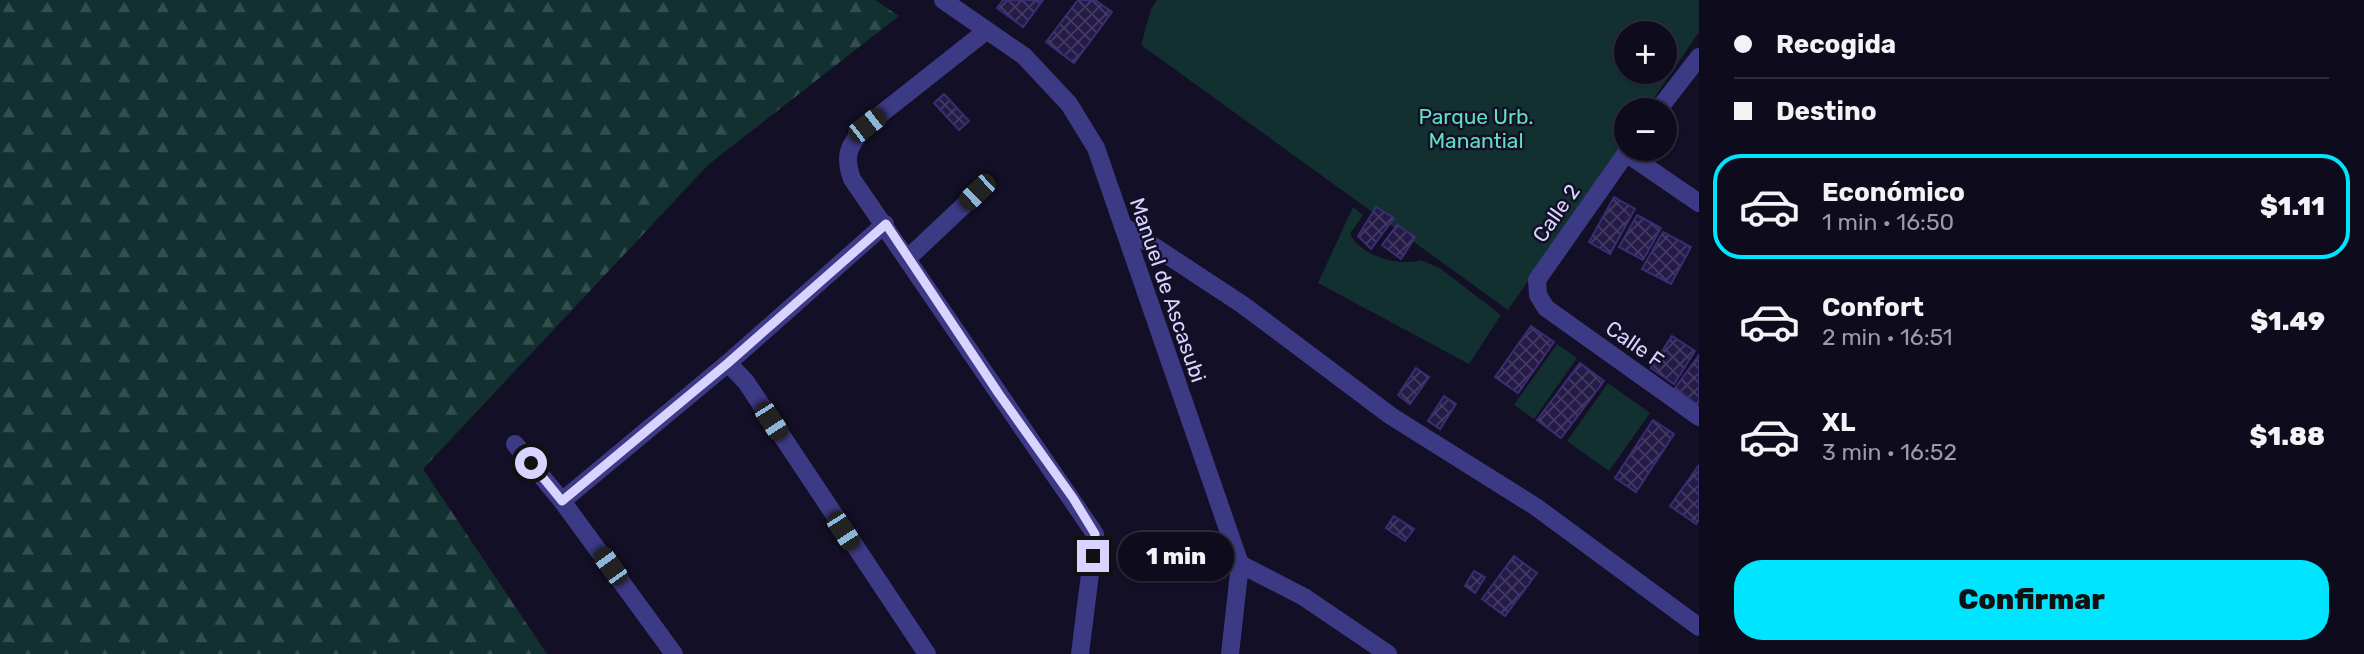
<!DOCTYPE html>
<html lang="es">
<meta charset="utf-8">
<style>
:root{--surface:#0e0b1c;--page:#171425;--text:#f1f3f6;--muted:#9b9ba3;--line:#2e2b3b;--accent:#00e5ff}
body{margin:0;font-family:Rubik,sans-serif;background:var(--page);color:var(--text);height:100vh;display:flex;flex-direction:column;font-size:26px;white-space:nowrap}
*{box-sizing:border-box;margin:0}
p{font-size:23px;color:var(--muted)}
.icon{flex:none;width:38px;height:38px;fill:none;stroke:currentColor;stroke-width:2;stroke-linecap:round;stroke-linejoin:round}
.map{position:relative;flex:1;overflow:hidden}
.drawer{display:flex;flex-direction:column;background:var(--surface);width:665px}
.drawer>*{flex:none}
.banner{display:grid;align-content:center;height:154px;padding:0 35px;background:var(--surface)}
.buttons{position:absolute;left:1614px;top:21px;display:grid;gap:14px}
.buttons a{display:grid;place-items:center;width:63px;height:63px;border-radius:50%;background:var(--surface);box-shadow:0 2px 5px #0004,0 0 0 2px var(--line);font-size:35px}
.end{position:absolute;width:32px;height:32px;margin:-16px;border:9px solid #d9d4ff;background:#111;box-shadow:0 0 0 4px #111}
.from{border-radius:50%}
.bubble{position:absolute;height:49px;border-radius:24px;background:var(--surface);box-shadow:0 2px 5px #0004,0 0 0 2px var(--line);font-size:23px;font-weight:800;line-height:49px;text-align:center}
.car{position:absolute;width:21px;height:42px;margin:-21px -10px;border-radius:9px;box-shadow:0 0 5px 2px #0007;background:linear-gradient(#222 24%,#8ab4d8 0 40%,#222 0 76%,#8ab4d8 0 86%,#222 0)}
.banner b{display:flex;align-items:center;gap:24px;height:66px;font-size:26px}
.banner b+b{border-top:2px solid var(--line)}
.banner i{width:18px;height:18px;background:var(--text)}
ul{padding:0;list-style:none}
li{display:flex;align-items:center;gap:21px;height:105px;margin:0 14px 10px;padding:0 21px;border:4px solid transparent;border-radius:28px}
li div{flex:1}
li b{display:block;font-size:26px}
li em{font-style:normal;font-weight:800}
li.active{border-color:var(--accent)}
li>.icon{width:63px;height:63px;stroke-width:1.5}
.button{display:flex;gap:14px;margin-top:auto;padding:14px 35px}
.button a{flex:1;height:80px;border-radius:28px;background:var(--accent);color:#111;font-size:28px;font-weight:800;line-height:80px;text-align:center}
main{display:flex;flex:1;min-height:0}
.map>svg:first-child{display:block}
</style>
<main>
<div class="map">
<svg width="1699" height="654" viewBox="0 0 1699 654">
<defs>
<pattern id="forest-firs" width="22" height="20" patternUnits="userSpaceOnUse" patternTransform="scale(1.75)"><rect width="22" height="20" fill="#12302f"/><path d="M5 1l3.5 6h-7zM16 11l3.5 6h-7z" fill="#344d4e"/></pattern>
<pattern id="building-cross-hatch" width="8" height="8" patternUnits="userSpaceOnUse" patternTransform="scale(1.75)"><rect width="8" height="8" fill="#241b47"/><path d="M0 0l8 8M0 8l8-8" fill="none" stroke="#433b63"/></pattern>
</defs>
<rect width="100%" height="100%" fill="#130f26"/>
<g fill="#12302f" fill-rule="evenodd">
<path d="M1157,0h542v32l-53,78h-20v29l-118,171 -367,-265 10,-36zM1626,33h38v39h-38z"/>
<path d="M1353,207l10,8 -13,19c11,22 49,33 71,26l20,9 60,46 -32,49 -151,-81z"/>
<path d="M1557,344l20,14 -43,61 -20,-14z"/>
<path d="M1608,383l42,30 -41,58 -42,-30z"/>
</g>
<path fill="url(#forest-firs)" d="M0,0h875l24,16 -190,148 -286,305 124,185h-547z"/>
<g fill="url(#building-cross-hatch)" stroke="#3b2d73" stroke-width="2">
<path d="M1003,0h40l-20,27 -26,-19z"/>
<path d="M1078,0h17l17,12 -38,51 -28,-21z"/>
<path d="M944,94l25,27 -10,9 -25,-27z"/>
<path d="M1614,197l21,12 -25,45 -21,-12z"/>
<path d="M1376,207l18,11 -23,31 -13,-13z"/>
<path d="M1637,215l24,13 -18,32 -24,-13z"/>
<path d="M1397,225l18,12 -14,22 -19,-14z"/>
<path d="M1663,232l28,15 -20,37 -29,-15z"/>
<path d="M1531,326l23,16 -36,51 -23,-16z"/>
<path d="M1672,336l23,15 -21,33 -23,-16z"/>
<path d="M1699,355v47l-2,3 -22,-17z"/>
<path d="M1580,363l24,18 -43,57 -24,-18z"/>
<path d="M1416,368l13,9 -19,27 -12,-9z"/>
<path d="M1444,396l12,8 -16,25 -12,-8z"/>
<path d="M1653,420l21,14 -38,58 -21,-14z"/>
<path d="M1699,465v55l-3,4 -26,-18z"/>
<path d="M1394,516l20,13 -9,12 -19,-13z"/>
<path d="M1514,556l23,17 -32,43 -23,-17z"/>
<path d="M1474,571l11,6 -10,16 -10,-7z"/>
</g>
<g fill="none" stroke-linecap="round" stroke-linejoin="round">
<g stroke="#3d3a85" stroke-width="18">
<path d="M943,0l81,56 45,48 27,44 144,416 -10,90"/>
<path d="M986,31l-119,94c-18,20 -24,29 -15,54l243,355 -15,120"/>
<path d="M1658,110l41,-53"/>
<path d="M1629,149l-92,131 1,15 8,13 153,109"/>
<path d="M1626,153l73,50"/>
<path d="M1123,226l120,79 148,111 145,91 163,120"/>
<path d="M908,258l69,-65"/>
<path d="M728,363l18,19 181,272"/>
<path d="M515,444l47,57 112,153"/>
<path d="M562,501l166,-138 157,-139"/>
<path d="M1240,564l64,33 84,57"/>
</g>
</g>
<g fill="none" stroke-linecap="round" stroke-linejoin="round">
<path stroke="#d9d4ff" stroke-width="9" d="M531,463l31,38 166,-138 158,-139 113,170 74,104 22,36 -2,22"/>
</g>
<g text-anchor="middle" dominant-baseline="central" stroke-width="5" stroke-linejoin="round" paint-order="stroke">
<g font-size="21" fill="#5fe0c0" stroke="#130f26">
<text x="1476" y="116">Parque Urb.<tspan x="1476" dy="24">Manantial</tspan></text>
</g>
<g font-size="21" fill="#d9d4ff" stroke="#130f26">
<text transform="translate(1556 213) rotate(-55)">Calle 2</text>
<text transform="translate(1168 290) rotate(71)">Manuel de Ascasubi</text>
<text transform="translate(1635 344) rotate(35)">Calle F</text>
</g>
</g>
</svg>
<div class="buttons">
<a>+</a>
<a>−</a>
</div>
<i class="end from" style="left:531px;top:463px"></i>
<i class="end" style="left:1093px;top:556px"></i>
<div class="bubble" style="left:1118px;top:532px;width:116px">1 min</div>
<i class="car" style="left:867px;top:125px;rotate:52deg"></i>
<i class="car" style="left:977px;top:192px;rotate:226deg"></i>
<i class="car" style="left:771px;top:421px;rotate:147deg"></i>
<i class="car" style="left:843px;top:531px;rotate:147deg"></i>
<i class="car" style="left:610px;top:566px;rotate:324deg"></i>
</div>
<section class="drawer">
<div class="banner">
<b><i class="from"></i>Recogida</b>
<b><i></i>Destino</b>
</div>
<ul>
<li class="active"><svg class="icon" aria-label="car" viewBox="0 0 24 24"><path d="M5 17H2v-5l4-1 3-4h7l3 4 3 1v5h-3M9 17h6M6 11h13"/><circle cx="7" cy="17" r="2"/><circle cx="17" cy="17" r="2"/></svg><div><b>Económico</b><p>1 min · 16:50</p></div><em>$1.11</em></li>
<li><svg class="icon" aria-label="car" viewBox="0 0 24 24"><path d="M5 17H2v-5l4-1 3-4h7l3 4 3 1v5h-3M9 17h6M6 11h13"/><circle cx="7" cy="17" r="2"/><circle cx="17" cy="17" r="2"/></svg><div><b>Confort</b><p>2 min · 16:51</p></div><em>$1.49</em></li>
<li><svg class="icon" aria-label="car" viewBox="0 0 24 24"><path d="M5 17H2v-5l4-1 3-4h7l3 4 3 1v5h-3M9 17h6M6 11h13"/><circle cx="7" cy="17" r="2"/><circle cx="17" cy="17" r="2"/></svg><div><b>XL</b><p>3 min · 16:52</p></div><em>$1.88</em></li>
</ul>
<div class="button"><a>Confirmar</a></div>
</section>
</main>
